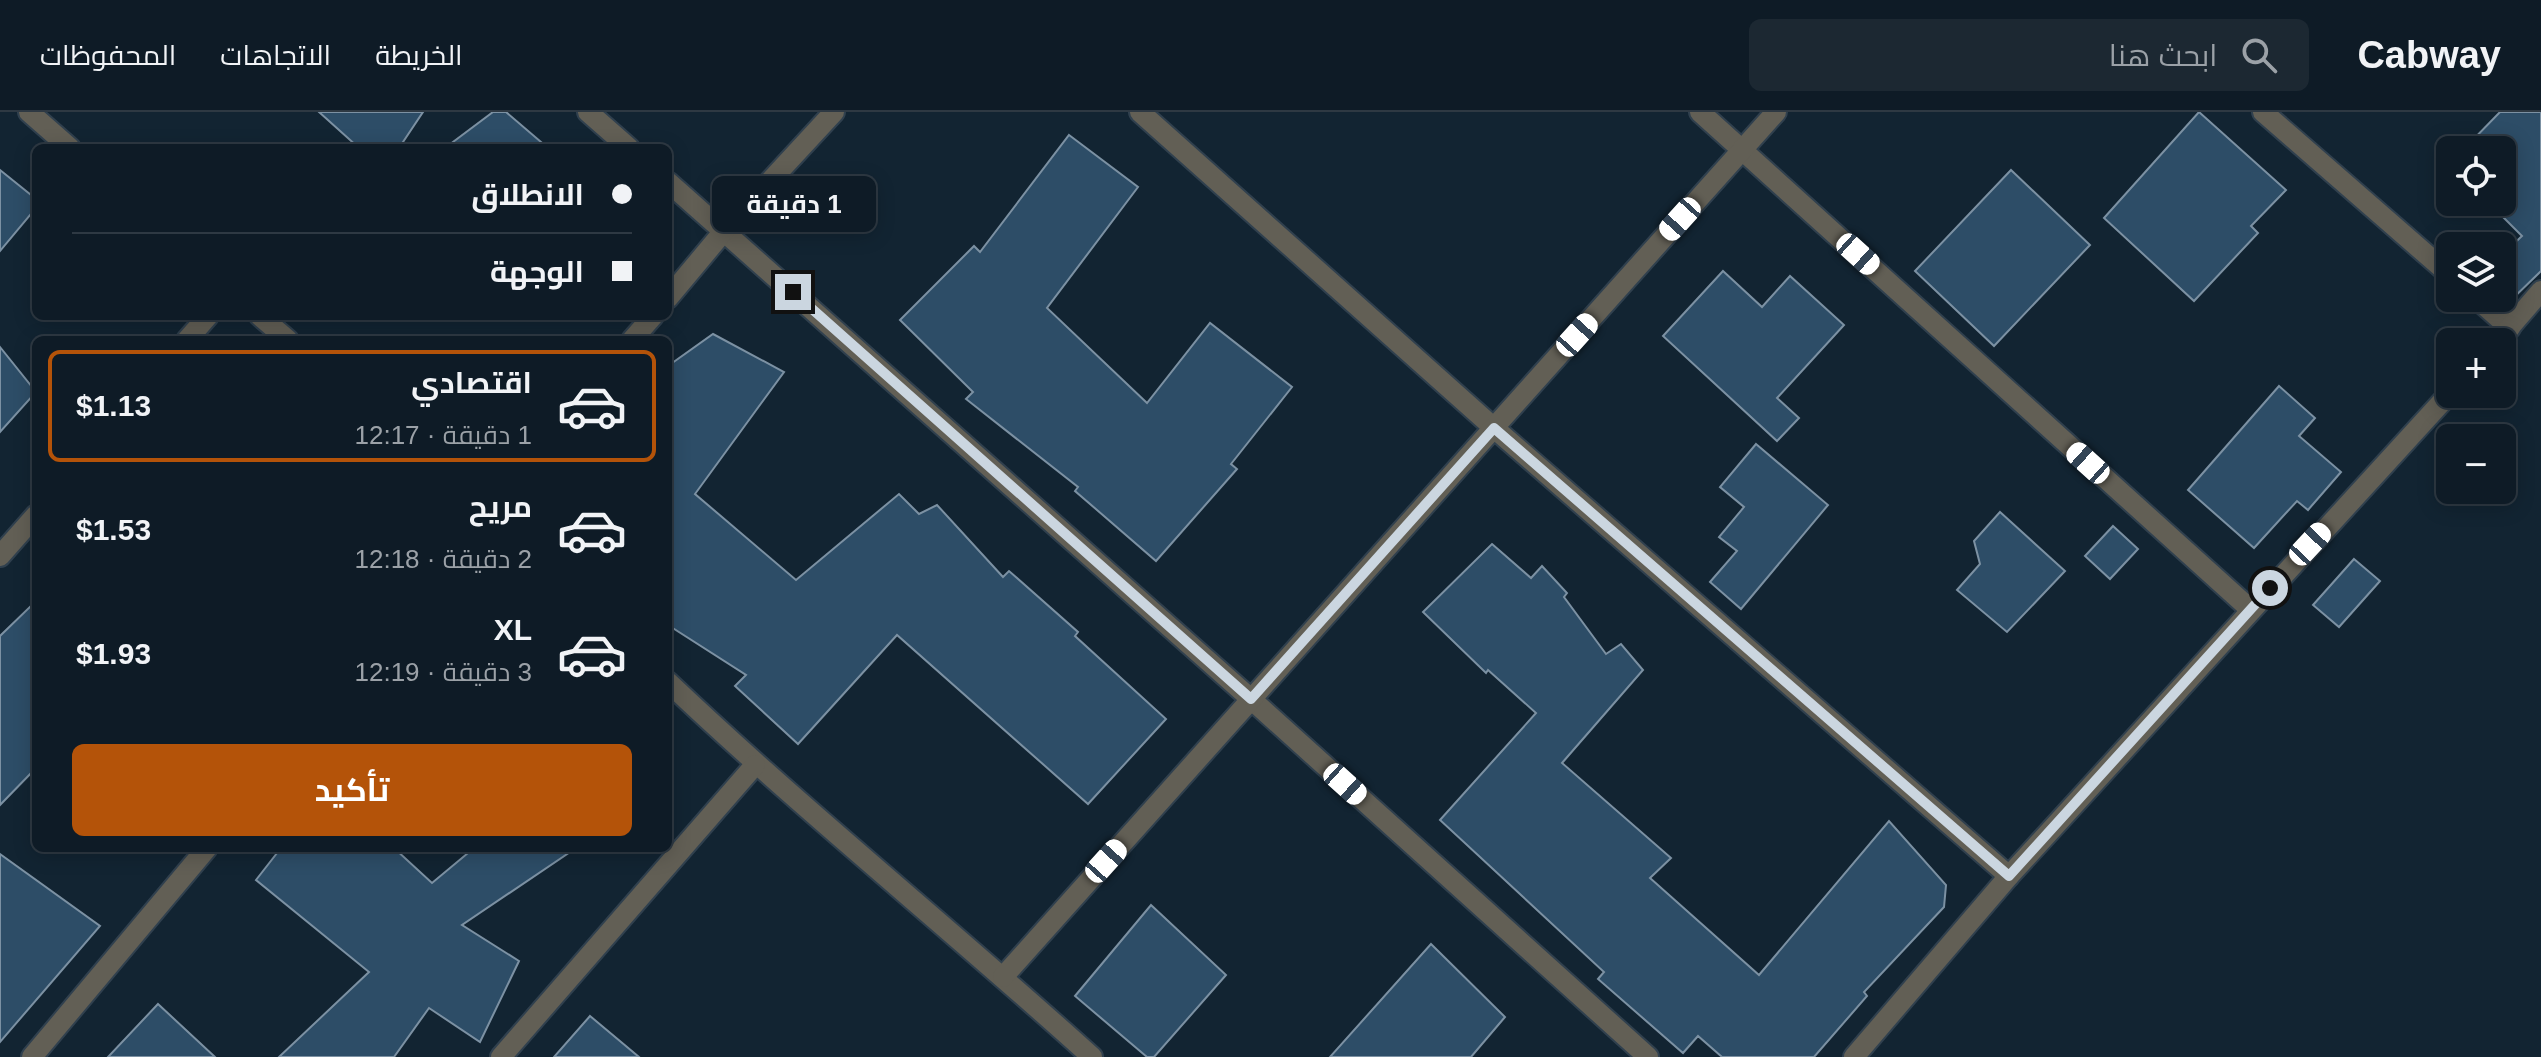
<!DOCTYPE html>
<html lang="ar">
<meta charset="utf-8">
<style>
:root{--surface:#0e1b26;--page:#1c2832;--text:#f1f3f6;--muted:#9ba1a7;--line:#2e3943;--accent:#b45309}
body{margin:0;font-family:Arial,Cairo,sans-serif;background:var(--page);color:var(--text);direction:rtl;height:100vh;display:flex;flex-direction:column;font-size:30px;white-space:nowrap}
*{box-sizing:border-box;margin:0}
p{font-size:26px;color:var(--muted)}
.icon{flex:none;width:44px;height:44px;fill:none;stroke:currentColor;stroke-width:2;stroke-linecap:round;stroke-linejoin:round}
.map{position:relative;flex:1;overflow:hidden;direction:ltr}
.details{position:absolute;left:32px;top:224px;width:640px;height:516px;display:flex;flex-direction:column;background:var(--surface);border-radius:12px;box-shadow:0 4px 20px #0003,0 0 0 2px var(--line);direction:rtl}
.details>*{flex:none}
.top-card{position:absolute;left:32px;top:32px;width:640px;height:176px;border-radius:12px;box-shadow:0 4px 20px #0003,0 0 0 2px var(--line);direction:rtl;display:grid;align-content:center;height:176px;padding:0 40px;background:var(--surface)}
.fabs{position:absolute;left:2436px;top:24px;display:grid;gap:16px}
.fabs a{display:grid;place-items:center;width:80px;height:80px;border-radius:12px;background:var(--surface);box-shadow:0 4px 20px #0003,0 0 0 2px var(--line);font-size:40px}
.end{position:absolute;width:36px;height:36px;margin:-18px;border:10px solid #cbd6e0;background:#111;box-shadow:0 0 0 4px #111}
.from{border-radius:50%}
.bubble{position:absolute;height:56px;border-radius:12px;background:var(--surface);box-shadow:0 4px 20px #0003,0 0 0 2px var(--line);font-size:26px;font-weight:700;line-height:56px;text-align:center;direction:rtl}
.car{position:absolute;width:24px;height:48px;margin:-24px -12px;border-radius:10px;box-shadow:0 0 6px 2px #0007;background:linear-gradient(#fff 24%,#345 0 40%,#fff 0 76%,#345 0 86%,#fff 0)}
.top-card b{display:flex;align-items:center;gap:28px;height:76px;font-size:30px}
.top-card b+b{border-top:2px solid var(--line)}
.top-card i{width:20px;height:20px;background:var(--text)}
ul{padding:14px 0 0;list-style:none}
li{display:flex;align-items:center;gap:24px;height:112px;margin:0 16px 12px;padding:0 24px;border:4px solid transparent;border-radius:12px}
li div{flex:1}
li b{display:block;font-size:30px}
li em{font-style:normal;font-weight:700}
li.selected{border-color:var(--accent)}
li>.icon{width:72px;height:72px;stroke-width:1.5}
.action{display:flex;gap:16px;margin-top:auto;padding:16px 40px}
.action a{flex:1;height:92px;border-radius:12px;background:var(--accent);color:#fff;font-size:32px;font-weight:700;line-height:92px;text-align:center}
header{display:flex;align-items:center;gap:48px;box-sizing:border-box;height:112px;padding:0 40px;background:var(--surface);border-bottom:2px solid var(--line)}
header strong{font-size:38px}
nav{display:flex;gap:44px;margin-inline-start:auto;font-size:28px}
.search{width:560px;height:72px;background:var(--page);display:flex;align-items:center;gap:20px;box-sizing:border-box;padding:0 28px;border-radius:12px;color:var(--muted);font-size:30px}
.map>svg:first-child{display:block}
</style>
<header>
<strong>Cabway</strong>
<div class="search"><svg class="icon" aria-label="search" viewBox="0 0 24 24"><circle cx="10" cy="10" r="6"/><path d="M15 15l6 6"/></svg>ابحث هنا</div>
<nav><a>الخريطة</a><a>الاتجاهات</a><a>المحفوظات</a></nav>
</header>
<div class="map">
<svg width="2541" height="945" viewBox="0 0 2541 945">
<rect width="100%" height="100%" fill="#122432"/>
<g fill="#2d4d67" stroke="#7c91a3" stroke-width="2">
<path d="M319,0h104l-24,36h-40z"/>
<path d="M493,0h13l42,36h-103z"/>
<path d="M2199,0l87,78 -35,36 7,7 -64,68 -90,-83z"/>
<path d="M2500,0h41v159l-36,35 -3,-2v-49l20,-19 -34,-34h14v-52h-39z"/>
<path d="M1069,23l69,52 -91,121 100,95 63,-80 82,64 -61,77 6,5 -81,92 -81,-70 3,-4 -112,-88 7,-7 -73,-72 74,-74 6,6z"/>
<path d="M0,58l36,29v9l-36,43z"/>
<path d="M2011,58l79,75 -96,101 -79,-75z"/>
<path d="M1723,159l39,36 28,-31 54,49 -67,73 22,20 -22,23 -114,-105z"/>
<path d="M713,222l71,38 -89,122 101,86 103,-86 20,20 18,-9 66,72 6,-6 69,61 -3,4 91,83 -78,85 -191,-169 -99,109 -63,-58 11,-11 -78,-50v-259z"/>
<path d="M0,235l36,45 -36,40z"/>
<path d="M2279,274l36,32 -16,18 42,36 -33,38 -11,-9 -43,47 -66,-58z"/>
<path d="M1756,332l72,61 -87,104 -31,-27 27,-31 -18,-14 25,-30 -24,-20z"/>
<path d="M2000,400l65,59 -58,61 -50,-42 23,-26 -6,-23z"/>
<path d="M2113,414l25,23 -28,30 -25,-23z"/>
<path d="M1492,432l39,34 11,-12 25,27 -3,4 42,57 15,-10 22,26 -81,93 109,95 -21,20 109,97 130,-154 57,64 -2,22 -80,85 3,4 -53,61h-92l-24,-21 -15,17 -85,-74 6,-7 -164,-152 96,-107 -48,-43 -2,3 -63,-61z"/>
<path d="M2354,447l26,22 -41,46 -26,-22z"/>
<path d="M36,489v167l-36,37v-169z"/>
<path d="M281,736h113l38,35 42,-35h102l-114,77 57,36 -39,81 -51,-34 -35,49h-115l90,-85 -113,-92z"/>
<path d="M0,742l100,72 -100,116z"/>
<path d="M1151,793l75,70 -72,82h-7l-72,-61z"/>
<path d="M1431,832l74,73 -34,40h-141z"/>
<path d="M158,892l57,53h-107z"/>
<path d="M590,904l49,41h-85z"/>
</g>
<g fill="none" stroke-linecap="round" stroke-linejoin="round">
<defs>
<g id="minor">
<path d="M29,0l41,36"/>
<path d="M588,0l41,36"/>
<path d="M1140,0l354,316 515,448"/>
<path d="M1700,0l550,497"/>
<path d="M2263,0l187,163"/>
<path d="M668,70l583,517 397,358"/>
<path d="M668,186l56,-67 110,-119"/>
<path d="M2476,186l34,30"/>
<path d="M260,204l28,24"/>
<path d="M187,228l21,-24"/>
<path d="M632,228l21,-24"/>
<path d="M2497,230l44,-51"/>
<path d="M0,444l36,-41"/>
<path d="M668,570c137,130 284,248 424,375"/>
<path d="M1003,865l773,-865"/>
<path d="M32,945l175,-209"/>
<path d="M501,945l254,-292"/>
<path d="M1854,945l155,-181 441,-483"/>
</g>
</defs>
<use href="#minor" stroke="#30404e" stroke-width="24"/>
<use href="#minor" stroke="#625f55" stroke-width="20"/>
</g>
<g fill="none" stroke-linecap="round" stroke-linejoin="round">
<path stroke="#cbd6e0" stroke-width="10" d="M793,180l458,407 243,-271 515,448 261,-288"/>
</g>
</svg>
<div class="fabs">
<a><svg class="icon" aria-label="locate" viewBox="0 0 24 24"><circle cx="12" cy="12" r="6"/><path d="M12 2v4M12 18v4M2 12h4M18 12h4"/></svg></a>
<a><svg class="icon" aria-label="layers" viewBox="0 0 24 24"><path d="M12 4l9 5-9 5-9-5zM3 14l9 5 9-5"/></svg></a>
<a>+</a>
<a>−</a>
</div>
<i class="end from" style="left:2270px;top:476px"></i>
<i class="end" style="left:793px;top:180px"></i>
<div class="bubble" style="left:712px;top:64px;width:164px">1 دقيقة</div>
<i class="car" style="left:1680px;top:107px;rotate:222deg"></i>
<i class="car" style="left:1858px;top:142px;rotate:132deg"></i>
<i class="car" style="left:1577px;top:223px;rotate:42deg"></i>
<i class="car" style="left:2088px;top:351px;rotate:312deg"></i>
<i class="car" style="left:2310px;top:432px;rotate:43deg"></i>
<i class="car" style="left:1345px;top:672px;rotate:132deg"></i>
<i class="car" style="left:1106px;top:749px;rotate:42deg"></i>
<div class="top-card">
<b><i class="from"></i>الانطلاق</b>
<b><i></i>الوجهة</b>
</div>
<section class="details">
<ul>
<li class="selected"><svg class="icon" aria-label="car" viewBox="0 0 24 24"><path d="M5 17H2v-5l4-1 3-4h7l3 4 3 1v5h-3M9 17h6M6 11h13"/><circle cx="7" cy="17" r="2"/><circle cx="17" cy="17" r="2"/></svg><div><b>اقتصادي</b><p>1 دقيقة · 12:17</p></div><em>$1.13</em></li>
<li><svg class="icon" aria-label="car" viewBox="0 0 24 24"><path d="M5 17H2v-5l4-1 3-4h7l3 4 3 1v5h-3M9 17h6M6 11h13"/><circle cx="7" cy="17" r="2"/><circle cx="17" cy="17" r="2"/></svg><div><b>مريح</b><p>2 دقيقة · 12:18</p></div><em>$1.53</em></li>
<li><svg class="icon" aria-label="car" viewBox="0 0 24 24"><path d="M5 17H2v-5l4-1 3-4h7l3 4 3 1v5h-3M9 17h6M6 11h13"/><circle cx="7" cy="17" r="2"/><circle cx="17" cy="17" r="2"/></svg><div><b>XL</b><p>3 دقيقة · 12:19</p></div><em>$1.93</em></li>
</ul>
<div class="action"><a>تأكيد</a></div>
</section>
</div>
